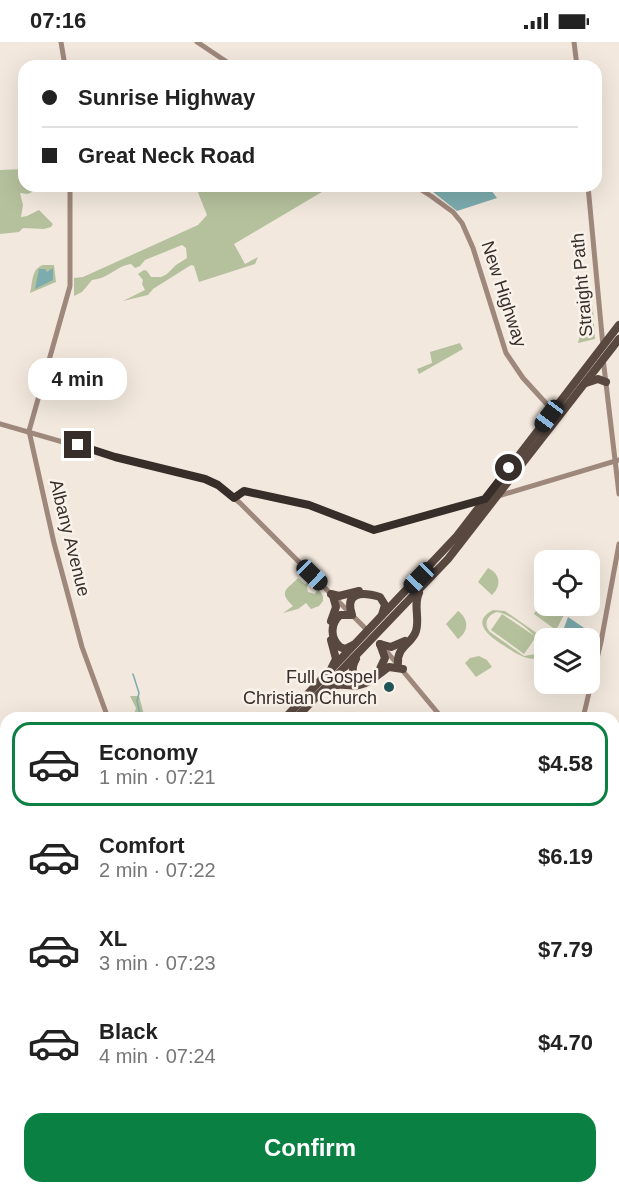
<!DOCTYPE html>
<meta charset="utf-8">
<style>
:root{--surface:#fff;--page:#f6f6f6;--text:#222;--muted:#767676;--line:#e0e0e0;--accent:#0b8043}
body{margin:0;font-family:Arial,sans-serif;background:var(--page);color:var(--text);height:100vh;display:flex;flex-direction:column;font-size:22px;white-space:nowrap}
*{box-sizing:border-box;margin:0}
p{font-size:20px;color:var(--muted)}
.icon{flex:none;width:33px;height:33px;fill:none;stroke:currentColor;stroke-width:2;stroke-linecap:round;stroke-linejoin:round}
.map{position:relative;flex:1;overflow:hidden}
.drawer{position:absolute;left:0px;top:670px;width:620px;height:482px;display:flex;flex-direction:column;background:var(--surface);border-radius:18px 18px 0 0;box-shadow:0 6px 24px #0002}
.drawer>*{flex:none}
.top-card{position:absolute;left:18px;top:18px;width:584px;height:132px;border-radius:18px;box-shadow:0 6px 24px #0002;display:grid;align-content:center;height:132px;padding:0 24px;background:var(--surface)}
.tools{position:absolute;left:534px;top:508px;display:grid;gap:12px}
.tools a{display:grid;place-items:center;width:66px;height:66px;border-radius:12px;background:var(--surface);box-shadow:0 6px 24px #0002;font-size:30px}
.end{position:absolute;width:27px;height:27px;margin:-14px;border:8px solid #372d29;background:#fff;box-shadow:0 0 0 3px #fff}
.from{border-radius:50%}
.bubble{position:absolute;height:42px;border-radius:18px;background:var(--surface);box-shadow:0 6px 24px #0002;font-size:20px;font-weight:700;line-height:42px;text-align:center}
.car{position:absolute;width:18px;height:36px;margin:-18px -9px;border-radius:8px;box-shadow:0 0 4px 2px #0007;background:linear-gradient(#222 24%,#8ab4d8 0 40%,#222 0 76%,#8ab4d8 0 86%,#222 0)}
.top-card b{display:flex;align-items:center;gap:21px;height:57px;font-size:22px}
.top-card b+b{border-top:2px solid var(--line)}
.top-card i{width:15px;height:15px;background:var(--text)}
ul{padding:10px 0 0;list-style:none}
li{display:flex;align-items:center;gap:18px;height:84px;margin:0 12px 9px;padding:0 12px;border:3px solid transparent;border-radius:18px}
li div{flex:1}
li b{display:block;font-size:22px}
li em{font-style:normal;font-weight:700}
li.active{border-color:var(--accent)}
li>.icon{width:54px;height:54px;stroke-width:1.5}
.cta{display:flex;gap:12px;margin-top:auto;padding:12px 24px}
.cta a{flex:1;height:69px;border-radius:18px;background:var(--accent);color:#fff;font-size:24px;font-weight:700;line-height:69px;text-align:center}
.status{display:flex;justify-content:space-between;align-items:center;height:42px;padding:0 30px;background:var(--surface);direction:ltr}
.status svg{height:16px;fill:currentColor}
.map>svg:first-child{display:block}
</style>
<div class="status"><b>07:16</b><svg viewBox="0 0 49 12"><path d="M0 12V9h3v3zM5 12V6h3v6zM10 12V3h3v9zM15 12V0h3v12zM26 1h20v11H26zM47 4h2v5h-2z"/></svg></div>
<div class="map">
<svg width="619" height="1151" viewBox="0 0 619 1151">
<rect width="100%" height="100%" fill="#f2e8dd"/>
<g fill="#b5c19d" fill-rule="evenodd">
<path d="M24,127v17h29v4l-15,-1 -10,5 -8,-1 3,12 -2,12 6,-1 12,-6 14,14 -2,3 -7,2 -21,-1 -4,4 -19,2v-64z"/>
<path d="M206,144h126l-98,58 11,20 13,-7 -3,7 -56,18 -5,-16 -3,-1 -38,24 -5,6 -25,6 22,-11 -3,-6 1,-4 -5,-6 6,-4 3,1 4,6h10l6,-3 9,-9 11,-7 -1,-10 -4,-3 -37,15 -5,6 -5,2 -4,-4c-15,2 -21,14 -39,16l-10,12 -8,4v-18l9,-1 115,-52 9,-10 -10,-25z"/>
<path d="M43,223h11l2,17 -26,11c3,-11 1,-24 13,-28z"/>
<path d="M590,258l3,9 2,30 -17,4 3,-12v-25z"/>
<path d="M460,301l3,6 -44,25 -2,-5 15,-6 -2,-11z"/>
<path d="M488,526c12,6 14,17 4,27l-14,-13z"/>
<path d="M298,536l7,6 5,-2 -3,5 1,5 7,2 3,-6 5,8v5l-4,5 -8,3 -5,-6 -8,6 -15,4 10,-7c-16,-15 -5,-17 5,-28z"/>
<path d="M543,557l1,7h8l12,9 -8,15 -22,-16z"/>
<path d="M493,568l12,1 40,28 -1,2h-1c2,30 -24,15 -37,6 -13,-8 -38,-24 -13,-37zM497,570c11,1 41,22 43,33l-4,9 -12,2 -34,-24c-7,-8 -3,-17 7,-20z"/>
<path d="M458,569c11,8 11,20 0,28l-12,-15z"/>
<path d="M502,572l34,23 -12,17 -33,-24z"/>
<path d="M479,614l8,4 5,7 -16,10 -11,-14 5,-5z"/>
<path d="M130,654h9l6,22h-12l3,-10z"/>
<path d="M6,885v35h-6v-34z"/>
<path d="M291,1146h44l3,5h-56z"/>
</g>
<g fill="#7dacae">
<path d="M452,144h36l9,12 -40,13 -24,-19z"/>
<path d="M53,226v12l-18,9 4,-20h6l2,3z"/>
<path d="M568,575l28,19 -3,16 -3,2v-15h-30z"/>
</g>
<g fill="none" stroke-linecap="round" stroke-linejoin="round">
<path stroke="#7dacae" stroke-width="1.5" d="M133,632l6,19 -2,8 4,17"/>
<g stroke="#9e877b" stroke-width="5">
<path d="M61,0l4,24"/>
<path d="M197,0l36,24"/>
<path d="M574,0l3,24"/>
<path d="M70,144v100l-41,145 25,112 28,104 26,71"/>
<path d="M415,144l16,10 22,16 9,11 11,25 33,105 17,25 31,34"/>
<path d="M588,144l15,160"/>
<path d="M603,316l16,136"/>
<path d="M0,382l115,33 90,22 13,6 22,18 128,128"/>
<path d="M498,454l121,-36"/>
<path d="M234,456l10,-7 65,14 65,25 109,-30"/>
<path d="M383,605l59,71"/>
<path d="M583,676l18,-76 18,-98"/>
<path d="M614,870l5,6"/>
<path d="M614,984l5,-3"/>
<path d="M0,1101l6,-2"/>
<path d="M614,1129l5,7"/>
<path d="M614,1137l5,7"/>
<path d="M420,1146l3,5"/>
<path d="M368,1151l7,-5"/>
</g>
<g stroke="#79655a" stroke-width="7">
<path d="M0,976l6,6"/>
<path d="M166,1146l2,5"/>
</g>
<g stroke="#584840" stroke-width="8">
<path d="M586,341l12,-4 8,3"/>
<path d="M331,552l8,2 20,-5"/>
<path d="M331,579l5,-14 -3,-11"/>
<path d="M331,598l5,19 -4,8"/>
<path d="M380,602l11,3 14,-6"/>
<path d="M353,603l-8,4 -5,-2c-10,-9 -10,-23 0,-32h12c-8,-24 11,-23 28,-18l5,8 -3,10"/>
<path d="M356,617c-6,10 -4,22 10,21"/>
<path d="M398,621c-1,-17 14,-19 18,-32 4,-13 -3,-26 3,-38"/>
<path d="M379,629l6,-13 -5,-14"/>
<path d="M329,645c10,-5 19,0 30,-2 12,-2 20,-12 30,-18l14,2"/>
<path d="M285,676l172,-182 162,-211"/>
<path d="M296,676l152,-159 171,-220"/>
<path d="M0,928l6,8 -6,11"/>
<path d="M0,958l6,-3"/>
<path d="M3,972l3,2"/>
<path d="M0,992l6,-1"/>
</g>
<defs>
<g id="rail">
<path d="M614,923l5,-3"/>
<path d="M209,1151l9,-5"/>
</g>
</defs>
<use href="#rail" stroke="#372d29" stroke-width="4"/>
<use href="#rail" stroke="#f9f2ea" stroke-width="1.5" stroke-dasharray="4.5" stroke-linecap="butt"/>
</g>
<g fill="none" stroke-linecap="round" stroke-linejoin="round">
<path stroke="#372d29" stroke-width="8" d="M78,403l37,12 90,22 13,6 16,13 10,-7 65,14 65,25 111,-31 24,-31"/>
</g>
<circle fill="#1f5458" stroke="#f9f2ea" stroke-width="2" cx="389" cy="645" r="6"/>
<g text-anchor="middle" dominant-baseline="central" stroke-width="5" stroke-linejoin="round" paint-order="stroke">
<g font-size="18" fill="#372d29" stroke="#f9f2ea">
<text transform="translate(582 243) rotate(-95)">Straight Path</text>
<text transform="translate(504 252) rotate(72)">New Highway</text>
<text transform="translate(70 496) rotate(76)">Albany Avenue</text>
</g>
<g font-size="18" fill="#372d29" stroke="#f9f2ea" text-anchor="end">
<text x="377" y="635">Full Gospel<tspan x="377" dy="21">Christian Church</tspan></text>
</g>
</g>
</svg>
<div class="tools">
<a><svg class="icon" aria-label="locate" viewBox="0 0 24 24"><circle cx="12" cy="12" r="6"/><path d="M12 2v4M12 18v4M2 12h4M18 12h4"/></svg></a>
<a><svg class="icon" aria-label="layers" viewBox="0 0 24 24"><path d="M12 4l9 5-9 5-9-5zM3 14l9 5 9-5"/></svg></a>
</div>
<i class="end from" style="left:509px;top:426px"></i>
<i class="end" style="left:78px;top:403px"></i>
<div class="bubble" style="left:28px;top:316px;width:99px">4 min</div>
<i class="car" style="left:549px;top:374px;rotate:217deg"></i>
<i class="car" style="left:312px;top:533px;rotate:134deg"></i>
<i class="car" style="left:419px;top:536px;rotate:224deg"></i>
<div class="top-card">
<b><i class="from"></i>Sunrise Highway</b>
<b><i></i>Great Neck Road</b>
</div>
<section class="drawer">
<ul>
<li class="active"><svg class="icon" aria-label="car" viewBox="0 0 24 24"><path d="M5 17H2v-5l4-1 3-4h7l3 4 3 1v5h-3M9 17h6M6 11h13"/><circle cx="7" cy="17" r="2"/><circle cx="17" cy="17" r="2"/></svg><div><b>Economy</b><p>1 min · 07:21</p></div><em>$4.58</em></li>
<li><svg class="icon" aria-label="car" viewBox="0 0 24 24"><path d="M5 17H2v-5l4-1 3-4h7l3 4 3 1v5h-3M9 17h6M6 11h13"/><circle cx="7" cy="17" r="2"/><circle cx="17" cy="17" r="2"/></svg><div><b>Comfort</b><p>2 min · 07:22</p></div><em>$6.19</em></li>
<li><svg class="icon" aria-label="car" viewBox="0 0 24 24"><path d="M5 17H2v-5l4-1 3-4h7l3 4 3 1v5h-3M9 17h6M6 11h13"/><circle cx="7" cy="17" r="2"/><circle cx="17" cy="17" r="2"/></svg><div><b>XL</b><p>3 min · 07:23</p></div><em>$7.79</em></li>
<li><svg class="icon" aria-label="car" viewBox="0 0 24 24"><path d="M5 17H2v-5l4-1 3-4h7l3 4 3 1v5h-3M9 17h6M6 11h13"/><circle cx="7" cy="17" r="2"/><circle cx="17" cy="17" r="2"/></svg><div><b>Black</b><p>4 min · 07:24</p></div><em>$4.70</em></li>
</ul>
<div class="cta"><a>Confirm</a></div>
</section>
</div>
